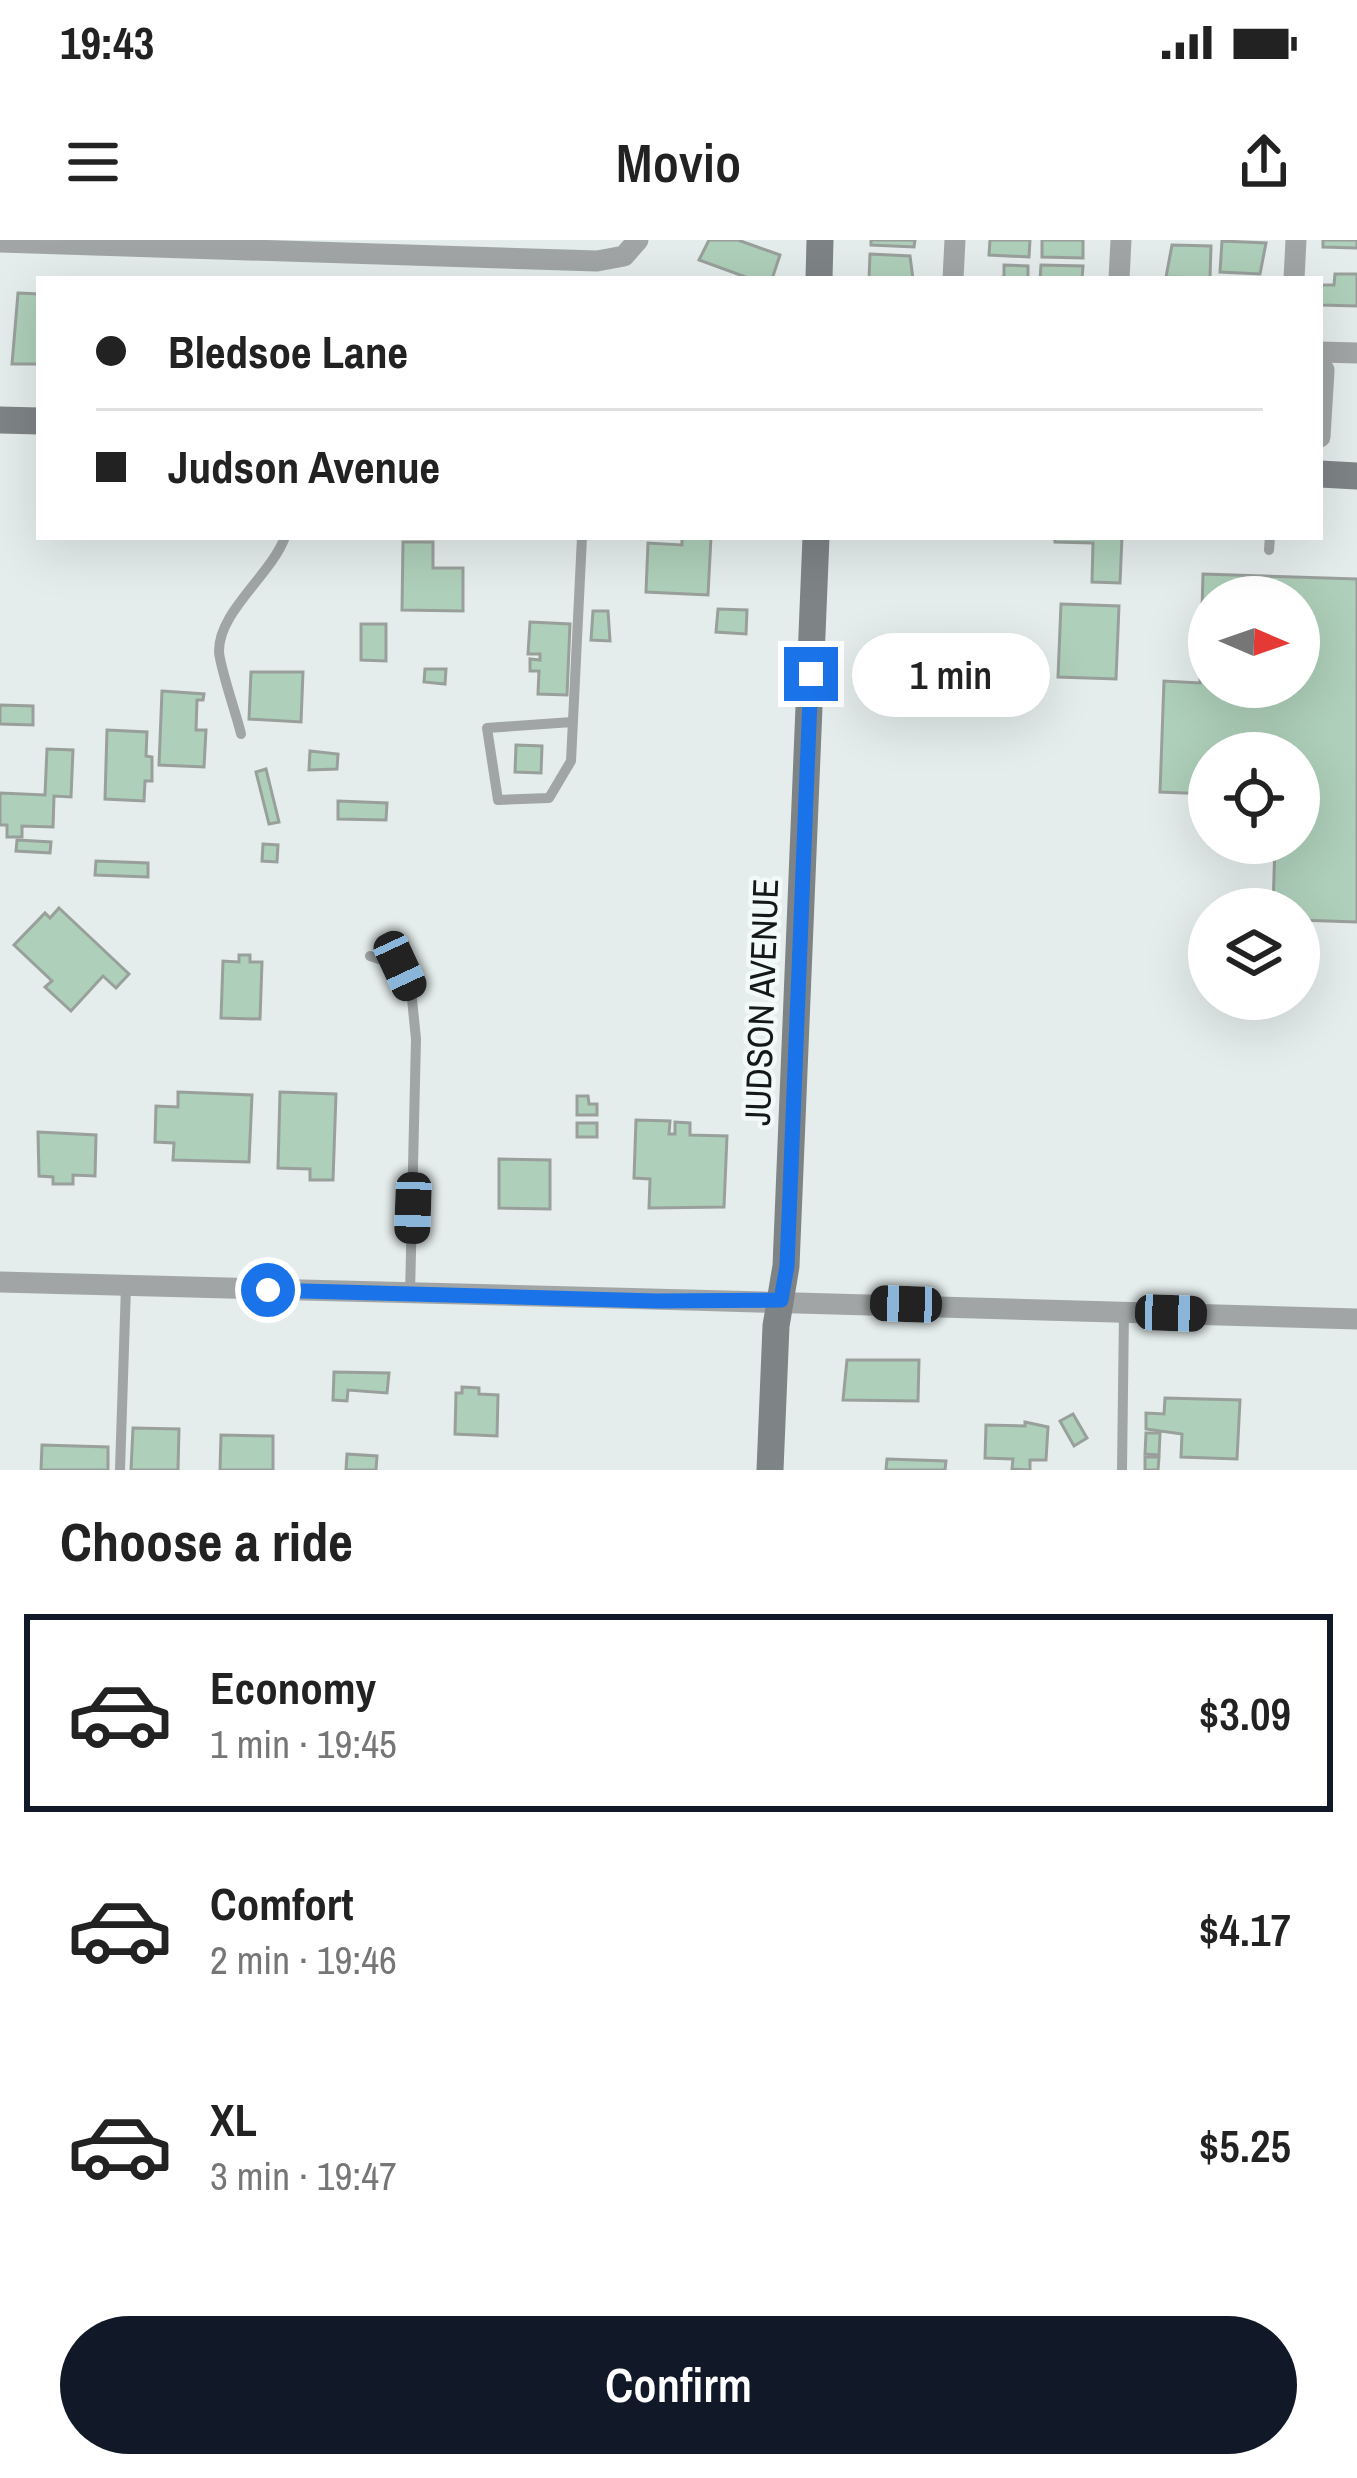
<!DOCTYPE html>
<meta charset="utf-8">
<style>
:root{--surface:#fff;--page:#f2f2f2;--text:#222;--muted:#767676;--line:#e0e0e0;--accent:#111827}
body{margin:0;font-family:"Archivo Narrow",sans-serif;background:var(--page);color:var(--text);height:100vh;display:flex;flex-direction:column;font-size:45px;white-space:nowrap}
*{box-sizing:border-box;margin:0}
p{font-size:39px;color:var(--muted)}
.icon{flex:none;width:66px;height:66px;fill:none;stroke:currentColor;stroke-width:2;stroke-linecap:round;stroke-linejoin:round}
.map{position:relative;height:1230px;overflow:hidden}
.side{display:flex;flex-direction:column;background:var(--surface);flex:1}
.side>*{flex:none}
.guide{position:absolute;left:36px;top:36px;width:1287px;height:264px;border-radius:0px;box-shadow:0 12px 48px #0002;display:grid;align-content:center;height:264px;padding:0 60px;background:var(--surface)}
.needle{width:78px;rotate:92deg}
.buttons{position:absolute;left:1188px;top:336px;display:grid;gap:24px}
.buttons a{display:grid;place-items:center;width:132px;height:132px;border-radius:50%;background:var(--surface);box-shadow:0 12px 48px #0002;font-size:60px}
.end{position:absolute;width:54px;height:54px;margin:-27px;border:15px solid #1a73e8;background:#fff;box-shadow:0 0 0 6px #fff}
.from{border-radius:50%}
.bubble{position:absolute;height:84px;border-radius:42px;background:var(--surface);box-shadow:0 12px 48px #0002;font-size:39px;font-weight:600;line-height:84px;text-align:center}
.car{position:absolute;width:36px;height:72px;margin:-36px -18px;border-radius:15px;box-shadow:0 0 9px 3px #0007;background:linear-gradient(#222 24%,#8ab4d8 0 40%,#222 0 76%,#8ab4d8 0 86%,#222 0)}
.guide b{display:flex;align-items:center;gap:42px;height:114px;font-size:45px}
.guide b+b{border-top:3px solid var(--line)}
.guide i{width:30px;height:30px;background:var(--text)}
ul{padding:0;list-style:none}
li{display:flex;align-items:center;gap:36px;height:198px;margin:0 24px 18px;padding:0 36px;border:6px solid transparent;border-radius:0px}
li div{flex:1}
li b{display:block;font-size:45px}
li em{font-style:normal;font-weight:600}
li.active{border-color:var(--accent)}
li>.icon{width:108px;height:108px;stroke-width:1.5}
h2{padding:0 60px;font-size:54px;line-height:144px}
.button{display:flex;gap:24px;margin-top:auto;padding:24px 60px}
.button a{flex:1;height:138px;border-radius:72px;background:var(--accent);color:#fff;font-size:48px;font-weight:600;line-height:138px;text-align:center}
.status{display:flex;justify-content:space-between;align-items:center;height:84px;padding:0 60px;background:var(--surface);direction:ltr}
.status svg{height:33px;fill:currentColor}
header{display:flex;justify-content:space-between;align-items:center;height:156px;padding:0 60px;background:var(--surface);font-size:54px;font-weight:600}
.map>svg:first-child{display:block}
</style>
<div class="status"><b>19:43</b><svg viewBox="0 0 49 12"><path d="M0 12V9h3v3zM5 12V6h3v6zM10 12V3h3v9zM15 12V0h3v12zM26 1h20v11H26zM47 4h2v5h-2z"/></svg></div>
<header><svg class="icon" aria-label="menu" viewBox="0 0 24 24"><path d="M4 6h16M4 12h16M4 18h16"/></svg>Movio<svg class="icon" aria-label="share" viewBox="0 0 24 24"><path d="M12 15V3M7 8l5-5 5 5M5 13v7h14v-7"/></svg></header>
<div class="map">
<svg width="1357" height="1230" viewBox="0 0 1357 1230">
<rect width="100%" height="100%" fill="#e4edec"/>
<g fill="#aecfb9" stroke="#99a09b" stroke-width="3" fill-rule="evenodd">
<path d="M709,0h29l42,15 -8,24h-21l-52,-19z"/>
<path d="M871,0h44l-1,7 -43,-2z"/>
<path d="M990,0h40l-1,17 -40,-2z"/>
<path d="M1042,0h41v18l-41,-1z"/>
<path d="M1323,0h34v8l-34,-1z"/>
<path d="M1222,1l44,2 -6,31 -40,-2z"/>
<path d="M1172,5l39,1 -1,32 -44,-1z"/>
<path d="M870,14l40,2 3,23h-44z"/>
<path d="M1004,25l24,1v13h-40l16,-2z"/>
<path d="M1041,25l42,1 -1,13h-42z"/>
<path d="M1335,34h22v32l-36,-1v-20h13z"/>
<path d="M18,53l21,1v70h-27z"/>
<path d="M682,297h29l-3,58 -62,-3 2,-49 34,2z"/>
<path d="M1055,297h67l-2,46 -28,-1 1,-39 -38,-1z"/>
<path d="M403,302h30v26h30v43l-61,-1z"/>
<path d="M1203,334l154,5v343l-58,-2v-11h-26l2,-66h24v-90h-90v41l-49,-2 4,-111 36,2zM1209,357h90v90h-90z"/>
<path d="M1061,364l58,2 -3,73 -58,-2z"/>
<path d="M718,369l29,1 -1,24 -30,-2z"/>
<path d="M593,371h15l2,30 -19,-1z"/>
<path d="M530,382l40,2 -3,71 -29,-1 1,-23h-9v-12l10,1v-6h-12z"/>
<path d="M361,384h25v37l-25,-1z"/>
<path d="M425,429h21l-1,15 -21,-2z"/>
<path d="M251,432h52l-2,50 -52,-3z"/>
<path d="M162,451l42,3 -1,6h-6l-1,30h10l-2,37 -45,-2z"/>
<path d="M0,465l33,1v19l-33,-1z"/>
<path d="M107,490l40,2 -1,24 6,1v24h-7l-1,20 -39,-2z"/>
<path d="M516,505l26,1 -1,27 -26,-1z"/>
<path d="M47,509l26,1 -2,47 -17,-1 -1,31 -31,-1v11h-15v-12h-7v-32l45,2z"/>
<path d="M310,511l28,3 -1,15 -28,1z"/>
<path d="M266,529l13,53 -10,2 -13,-52z"/>
<path d="M338,561l49,2 -1,17 -48,-1z"/>
<path d="M17,600l34,2 -1,11 -34,-2z"/>
<path d="M263,604l15,1 -1,17 -15,-1z"/>
<path d="M96,621l52,2v14l-53,-2z"/>
<path d="M59,668l70,66 -13,14 -13,-12 -32,35 -26,-24 7,-6 -38,-36 31,-32 5,5z"/>
<path d="M239,715h11v7h12l-2,57 -39,-1 2,-57 16,1z"/>
<path d="M178,852l74,3 -3,67 -76,-2 1,-17 -19,-1 1,-36 22,1z"/>
<path d="M280,852l56,2 -3,86h-23v-11l-32,-1z"/>
<path d="M577,856h11l1,8h8v11h-20z"/>
<path d="M636,880l34,1 -1,13h6v-12l15,1v12l37,1 -3,71 -75,1 1,-29 -16,-1z"/>
<rect x="577" y="883" width="20" height="14"/>
<path d="M38,892l58,3 -1,41 -22,-1v9h-20v-7l-14,-1z"/>
<path d="M499,919l51,1v49l-51,-1z"/>
<path d="M847,1120h72l-1,41 -75,-1z"/>
<path d="M334,1132l55,1 -2,20 -39,-3 -1,11 -14,-1z"/>
<path d="M462,1147l17,1v6l19,1 -1,41 -42,-2 1,-41h6z"/>
<path d="M1165,1158l75,2 -3,59 -56,-2 1,-23 -36,-5v-16l18,1z"/>
<path d="M1073,1174l14,24 -13,8 -14,-25z"/>
<path d="M1025,1182l23,5 -2,33h-16v10l-18,-1 1,-10 -28,-1 1,-33 39,1z"/>
<path d="M133,1188l46,1 -1,41h-47z"/>
<path d="M1146,1193h14l-1,22 -14,-1z"/>
<path d="M221,1195l52,1v34h-53z"/>
<path d="M42,1205l66,2v23h-67z"/>
<path d="M347,1214l30,2 -1,14h-30z"/>
<path d="M1145,1217h14l-1,13h-13z"/>
<path d="M887,1219l59,2 -1,9h-59z"/>
</g>
<g fill="none" stroke-linecap="round" stroke-linejoin="round">
<g stroke="#a1a5a6" stroke-width="10">
<path d="M1269,310l1,-13"/>
<path d="M572,482l-85,6 11,72 51,-2 22,-37 11,-224"/>
<path d="M241,494c-4,-18 -22,-69 -22,-83 0,-40 52,-76 66,-114"/>
<path d="M370,716l30,10 11,23 5,50 -6,255"/>
<path d="M120,1230l6,-184"/>
<path d="M1122,1230l2,-159"/>
</g>
<g stroke="#a1a5a6" stroke-width="21">
<path d="M0,2l597,19 27,-5 14,-16"/>
<path d="M953,39l2,-39"/>
<path d="M1119,39l2,-39"/>
<path d="M1294,39l2,-39"/>
<path d="M1320,112l37,1"/>
<path d="M1320,127l4,3 -4,67"/>
<path d="M0,1042c452,13 905,22 1357,37"/>
</g>
<g stroke="#7e8385" stroke-width="27">
<path d="M819,39l1,-39"/>
<path d="M0,180l39,1"/>
<path d="M1320,234l37,2"/>
<path d="M770,1230l6,-144 10,-60 30,-729"/>
</g>
</g>
<g fill="none" stroke-linecap="round" stroke-linejoin="round">
<path stroke="#1a73e8" stroke-width="15" d="M268,1050l388,11 125,-1 6,-34 24,-592"/>
</g>
<g text-anchor="middle" dominant-baseline="central" stroke-width="9" stroke-linejoin="round" paint-order="stroke">
<g font-size="36" fill="#151818" stroke="#f2faf9">
<text transform="translate(761 762) rotate(-88)">JUDSON AVENUE</text>
</g>
</g>
</svg>
<div class="buttons">
<a><svg class="needle" viewBox="-14 -14 28 28"><path d="M0-13l5 13h-10z" fill="#e53935"/><path d="M0 13l5-13h-10z" fill="#767676"/></svg></a>
<a><svg class="icon" aria-label="locate" viewBox="0 0 24 24"><circle cx="12" cy="12" r="6"/><path d="M12 2v4M12 18v4M2 12h4M18 12h4"/></svg></a>
<a><svg class="icon" aria-label="layers" viewBox="0 0 24 24"><path d="M12 4l9 5-9 5-9-5zM3 14l9 5 9-5"/></svg></a>
</div>
<i class="end from" style="left:268px;top:1050px"></i>
<i class="end" style="left:811px;top:434px"></i>
<div class="bubble" style="left:852px;top:393px;width:198px">1 min</div>
<i class="car" style="left:400px;top:726px;rotate:155deg"></i>
<i class="car" style="left:413px;top:968px;rotate:182deg"></i>
<i class="car" style="left:906px;top:1064px;rotate:272deg"></i>
<i class="car" style="left:1171px;top:1073px;rotate:92deg"></i>
<div class="guide">
<b><i class="from"></i>Bledsoe Lane</b>
<b><i></i>Judson Avenue</b>
</div>
</div>
<section class="side">
<h2>Choose a ride</h2>
<ul>
<li class="active"><svg class="icon" aria-label="car" viewBox="0 0 24 24"><path d="M5 17H2v-5l4-1 3-4h7l3 4 3 1v5h-3M9 17h6M6 11h13"/><circle cx="7" cy="17" r="2"/><circle cx="17" cy="17" r="2"/></svg><div><b>Economy</b><p>1 min · 19:45</p></div><em>$3.09</em></li>
<li><svg class="icon" aria-label="car" viewBox="0 0 24 24"><path d="M5 17H2v-5l4-1 3-4h7l3 4 3 1v5h-3M9 17h6M6 11h13"/><circle cx="7" cy="17" r="2"/><circle cx="17" cy="17" r="2"/></svg><div><b>Comfort</b><p>2 min · 19:46</p></div><em>$4.17</em></li>
<li><svg class="icon" aria-label="car" viewBox="0 0 24 24"><path d="M5 17H2v-5l4-1 3-4h7l3 4 3 1v5h-3M9 17h6M6 11h13"/><circle cx="7" cy="17" r="2"/><circle cx="17" cy="17" r="2"/></svg><div><b>XL</b><p>3 min · 19:47</p></div><em>$5.25</em></li>
</ul>
<div class="button"><a>Confirm</a></div>
</section>
